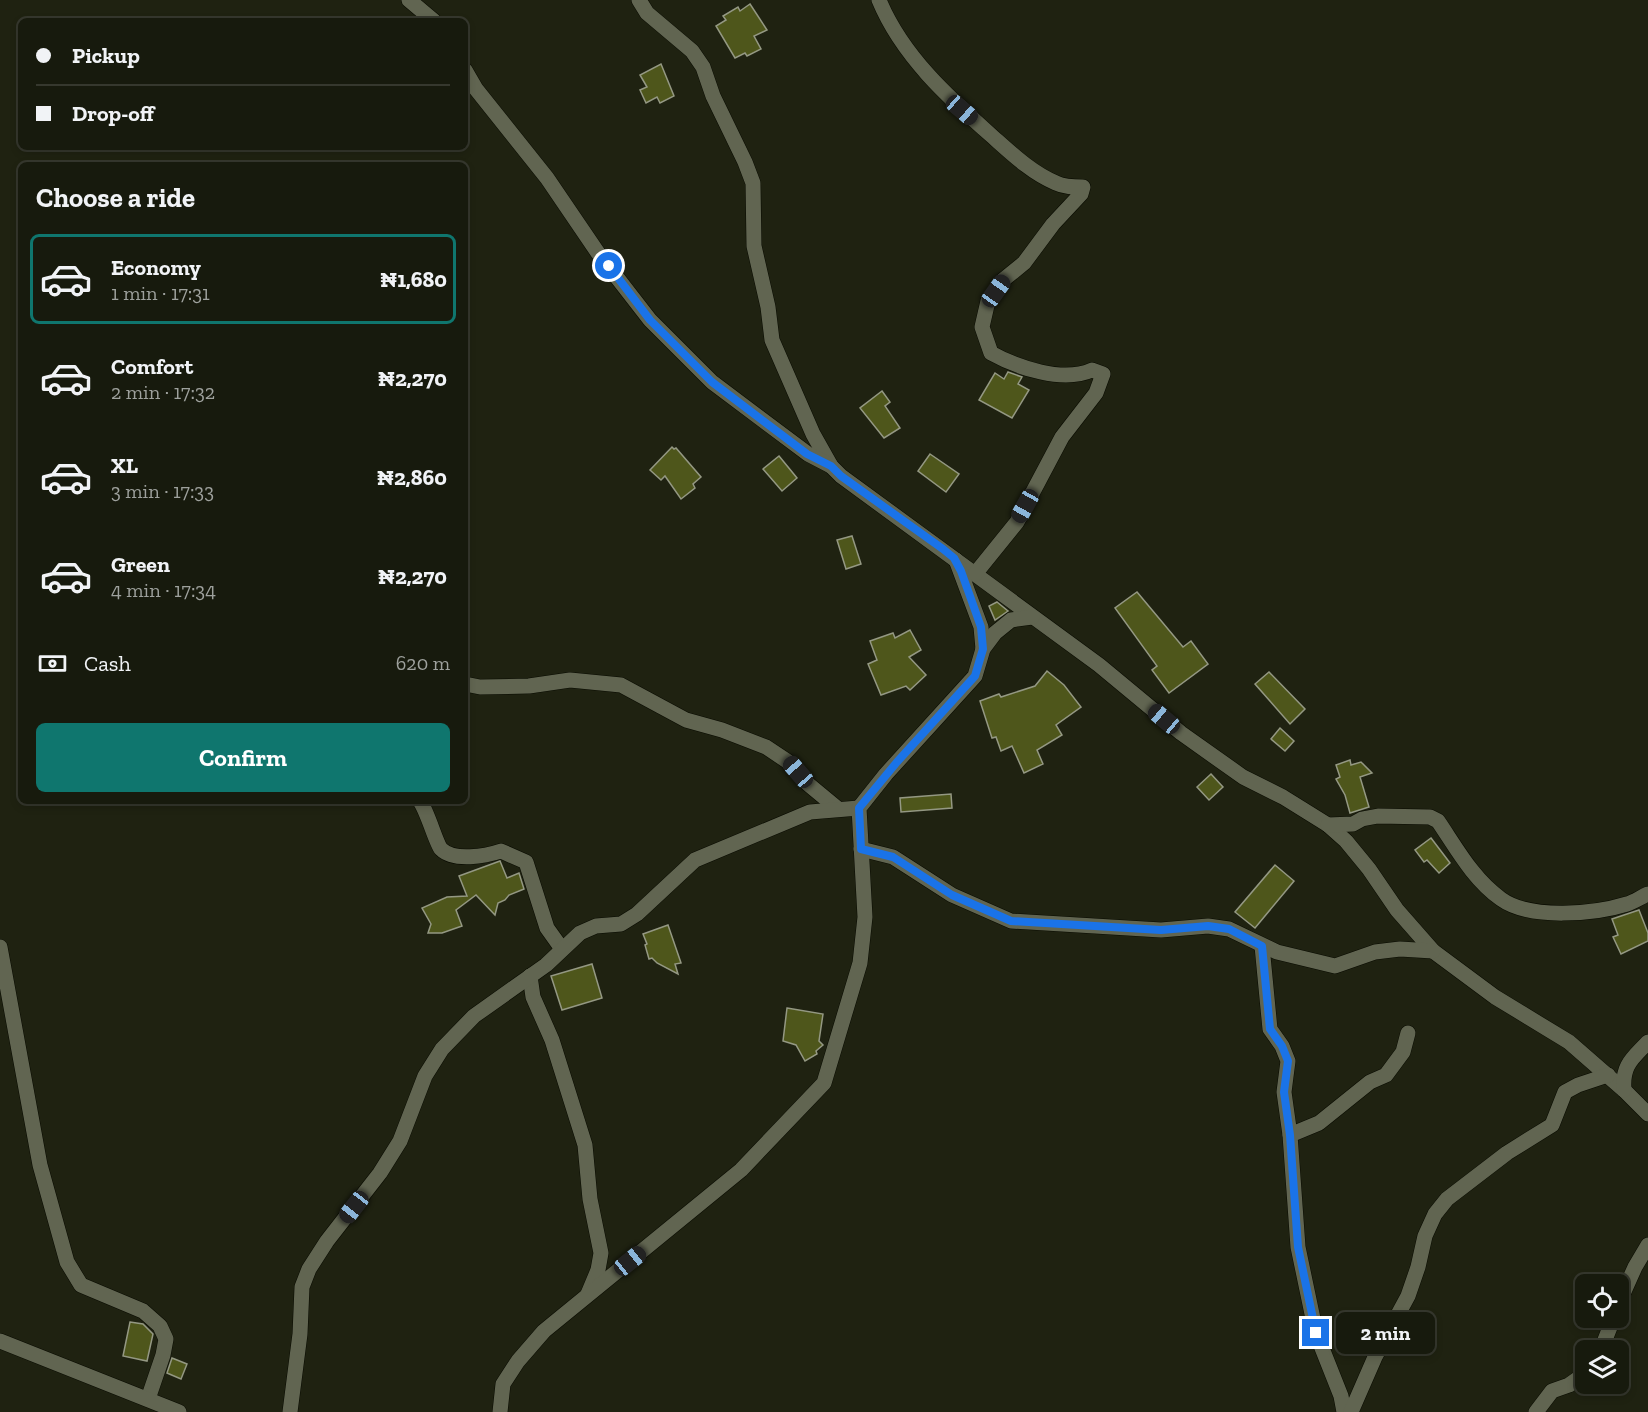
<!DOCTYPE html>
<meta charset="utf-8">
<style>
:root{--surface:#171a0d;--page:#202316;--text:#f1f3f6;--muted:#9ea19d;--line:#36382e;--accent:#0f766e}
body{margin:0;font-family:"Zilla Slab",serif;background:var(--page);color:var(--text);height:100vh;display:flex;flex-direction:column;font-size:22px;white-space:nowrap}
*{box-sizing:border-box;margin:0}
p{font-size:20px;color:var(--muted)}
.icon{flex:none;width:33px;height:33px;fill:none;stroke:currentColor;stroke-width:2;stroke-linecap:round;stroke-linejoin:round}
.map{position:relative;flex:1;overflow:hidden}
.sheet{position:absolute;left:18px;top:162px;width:450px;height:642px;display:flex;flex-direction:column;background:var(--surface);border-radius:9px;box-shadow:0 3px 9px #0003,0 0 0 2px var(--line)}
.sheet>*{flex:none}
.banner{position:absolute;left:18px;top:18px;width:450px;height:132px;border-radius:9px;box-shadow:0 3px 9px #0003,0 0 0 2px var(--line);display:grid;align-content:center;height:132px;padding:0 18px;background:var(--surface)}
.tools{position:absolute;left:1575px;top:1274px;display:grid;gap:12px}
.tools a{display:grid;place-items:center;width:54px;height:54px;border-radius:9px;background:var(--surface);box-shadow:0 3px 9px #0003,0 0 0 2px var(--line);font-size:30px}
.end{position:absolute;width:27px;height:27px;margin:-14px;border:8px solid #1a73e8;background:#fff;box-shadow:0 0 0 3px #fff}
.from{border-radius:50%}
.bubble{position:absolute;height:42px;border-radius:9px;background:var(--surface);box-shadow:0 3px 9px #0003,0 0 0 2px var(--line);font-size:20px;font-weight:800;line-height:42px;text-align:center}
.car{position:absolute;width:18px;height:36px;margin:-18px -9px;border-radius:8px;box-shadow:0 0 4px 2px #0007;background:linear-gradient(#222 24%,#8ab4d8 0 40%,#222 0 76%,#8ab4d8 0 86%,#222 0)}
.banner b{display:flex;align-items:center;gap:21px;height:57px;font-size:22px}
.banner b+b{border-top:2px solid var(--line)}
.banner i{width:15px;height:15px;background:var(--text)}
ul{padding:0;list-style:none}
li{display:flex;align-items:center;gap:18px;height:90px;margin:0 12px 9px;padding:0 6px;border:3px solid transparent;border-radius:9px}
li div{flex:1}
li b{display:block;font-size:22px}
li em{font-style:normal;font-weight:800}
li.active{border-color:var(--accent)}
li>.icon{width:54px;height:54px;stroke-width:1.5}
h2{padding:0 18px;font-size:27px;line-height:72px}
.pay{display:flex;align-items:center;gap:15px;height:66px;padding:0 18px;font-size:22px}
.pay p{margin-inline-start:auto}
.button{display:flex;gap:12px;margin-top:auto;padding:12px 18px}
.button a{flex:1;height:69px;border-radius:9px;background:var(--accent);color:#fff;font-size:24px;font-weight:800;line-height:69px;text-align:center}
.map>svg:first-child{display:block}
</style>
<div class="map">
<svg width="1648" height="1412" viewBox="0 0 1648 1412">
<rect width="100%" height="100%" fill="#1f2211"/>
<g fill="#4e561b" stroke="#949883" stroke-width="1.5">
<path d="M750,4l17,26 -13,6 7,13 -14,7 -2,-3 -10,5 -19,-32 10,-6 -3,-4 15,-9 2,4z"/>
<path d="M661,64l13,32 -14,7 -3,-6 -11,6 -6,-13 7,-3 -7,-12z"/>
<path d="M1008,372l14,5 -4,7 11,6 -17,28 -33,-18 16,-27 9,6z"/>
<path d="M882,391l8,11 -5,4 15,22 -16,10 -24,-30z"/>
<path d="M672,447l2,2 2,-1 25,29 -8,7 2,4 -14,11 -16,-23 -4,4 -11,-10z"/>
<path d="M930,454l29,20 -13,18 -28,-21z"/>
<path d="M779,456l18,22 -15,13 -19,-22z"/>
<path d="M852,536l9,28 -15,5 -9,-29z"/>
<path d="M1137,592l46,55 8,-6 17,23 -39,29 -17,-23 5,-4 -42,-58z"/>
<path d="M997,602l11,9 -13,9 -6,-14z"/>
<path d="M910,630l11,20 -12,7 17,18 -16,15 -4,-4 -25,9 -13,-31 9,-4 -7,-19 23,-8 2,5z"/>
<path d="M1047,671l17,14 17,22 -25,18 6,10 -25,15 6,14 -19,9 -12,-27 -11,5 -5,-14 -4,1 -12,-37 19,-7 2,3 34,-11z"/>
<path d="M1269,672l36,37 -15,15 -35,-40z"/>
<path d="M1280,728l14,13 -9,10 -14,-12z"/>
<path d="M1350,760l1,5 10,-3 11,11 -12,4 9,30 -19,6 -5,-18 -9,-16 4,-2 -4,-12z"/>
<path d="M1211,774l12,13 -14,13 -12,-13z"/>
<path d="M951,794l1,14 -51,4 -1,-14z"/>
<path d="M1431,838l19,25 -11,10 -12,-13 -3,2 -9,-12z"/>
<path d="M500,861l7,17 12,-5 5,16 -15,6 -4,5 -7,3 -3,12 -19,-20 -20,15 6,16 -20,7h-14l3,-9 -9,-16 25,-11 20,-1 -8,-20z"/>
<path d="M1275,865l19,16 -39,47 -20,-16z"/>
<path d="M1639,910l9,23v8l-27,13 -8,-17 5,-2 -6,-16z"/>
<path d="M668,925l13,38 -6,1 3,10 -21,-11 -5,-5 -3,1 -4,-14 2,-1 -4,-10z"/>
<path d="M592,964l10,34 -40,12 -11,-34z"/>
<path d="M787,1008l36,6 -4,27 4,4 -7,6 1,3 -12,7 -9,-16 -13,-4z"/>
<path d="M130,1322l13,2 10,10 -6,27 -24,-5z"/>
<path d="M172,1358l15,6 -6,15 -14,-6z"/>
</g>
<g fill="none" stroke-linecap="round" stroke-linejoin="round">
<defs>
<g id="street">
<path d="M409,0l25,21"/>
<path d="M639,0l8,13 45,38 11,16 10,29 32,66 8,21 1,63 14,61 4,33 41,94 18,32 10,10 258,189 82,68 62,44 40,20 45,28 18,16 23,28 28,41 36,41 62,46 74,45 55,48 24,24"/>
<path d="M879,0c23,56 70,98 114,137 19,17 39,36 63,46 8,4 17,4 27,4l-2,7 -28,30 -29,39 -21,17 -15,21 -6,26 9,26c27,15 72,30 101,17l11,4 -7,19 -34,44 -45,85 -42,52"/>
<path d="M465,70l11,19 71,89 51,75 52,67 62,62 96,72 23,12"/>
<path d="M956,560l25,67 2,22"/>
<path d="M465,684l15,3 49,-1 41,-6 51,5 65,35 36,10 44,17 21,14 21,23 29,24"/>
<path d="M420,801c8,12 16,42 21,48 13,13 45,7 60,2l25,11 21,66 15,21"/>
<path d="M1328,825l25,-1 9,-5 16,-3 52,1 8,4c19,28 35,58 63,78 29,21 94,15 126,5 7,-2 14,-7 21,-10"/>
<path d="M861,849l32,8 59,38 59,26 150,9 47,-4 21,3 48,23 58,14 40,-14 25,-3 33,2"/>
<path d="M1262,946l8,83 12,17 6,15 -4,31 6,43 8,112 18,86 25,63 3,16"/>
<path d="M0,947l40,218 27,97 14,23 62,26 17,15 6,13 -3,16 -15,44"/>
<path d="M530,976l3,21 19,43 33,105 5,54 11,54 -3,17 -10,24"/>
<path d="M1624,1090c-2,-25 8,-31 24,-48"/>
<path d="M1290,1135l29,-12 51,-41 16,-7 17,-23 5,-19"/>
<path d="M1618,1305l17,-38 13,-22"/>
<path d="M0,1341l179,71"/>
<path d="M1601,1350l13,-33"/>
<path d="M290,1412l10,-78 2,-47 7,-18 18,-28 53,-68 20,-32 25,-65 17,-27 32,-33 72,-51 34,-32 16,-7 25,-2 16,-10 58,-54 115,-48 49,-4"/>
<path d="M500,1412l3,-28 15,-23 26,-30 197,-161 83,-87 36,-120 5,-46 -6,-109 27,-34 89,-98 8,-27 12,-16 16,-13 21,-3"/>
<path d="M1351,1412l24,-55 33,-61 10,-29 7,-31 10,-22 12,-15 60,-46 45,-28 13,-33 13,-7 30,-10"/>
<path d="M1536,1412l16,-21 17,-6 17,-12"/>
</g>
</defs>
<use href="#street" stroke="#090b00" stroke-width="16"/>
<use href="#street" stroke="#616551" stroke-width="15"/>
</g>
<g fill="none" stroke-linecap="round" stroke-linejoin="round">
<path stroke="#1a73e8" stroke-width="8" d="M609,266l41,54 62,62 95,72 24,12 10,10 102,73 11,9 7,13 20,56 2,22 -8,27 -78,86 -38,46 2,41 32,8 59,38 59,26 150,9 47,-4 21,3 33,17 8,83 12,17 6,15 -4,31 6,43 8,112 18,86"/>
</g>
</svg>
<div class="tools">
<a><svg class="icon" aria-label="locate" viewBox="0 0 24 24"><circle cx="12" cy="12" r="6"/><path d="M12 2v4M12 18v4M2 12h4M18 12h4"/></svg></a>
<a><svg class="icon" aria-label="layers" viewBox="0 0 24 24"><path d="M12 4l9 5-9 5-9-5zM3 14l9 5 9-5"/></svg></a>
</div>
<i class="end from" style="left:609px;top:266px"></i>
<i class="end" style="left:1316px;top:1333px"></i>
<div class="bubble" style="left:1336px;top:1312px;width:99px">2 min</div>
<i class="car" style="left:962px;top:110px;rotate:131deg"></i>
<i class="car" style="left:996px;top:291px;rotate:35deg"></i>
<i class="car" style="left:1025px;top:506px;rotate:209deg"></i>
<i class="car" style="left:1164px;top:719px;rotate:310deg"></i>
<i class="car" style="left:798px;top:772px;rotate:319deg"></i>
<i class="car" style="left:354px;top:1207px;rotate:218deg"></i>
<i class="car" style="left:630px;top:1261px;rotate:51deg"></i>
<div class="banner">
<b><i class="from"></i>Pickup</b>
<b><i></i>Drop-off</b>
</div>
<section class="sheet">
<h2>Choose a ride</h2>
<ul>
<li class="active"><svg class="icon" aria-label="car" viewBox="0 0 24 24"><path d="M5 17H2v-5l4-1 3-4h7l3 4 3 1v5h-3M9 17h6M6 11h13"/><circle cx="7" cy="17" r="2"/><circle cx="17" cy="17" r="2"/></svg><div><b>Economy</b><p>1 min · 17:31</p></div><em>₦1,680</em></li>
<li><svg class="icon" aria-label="car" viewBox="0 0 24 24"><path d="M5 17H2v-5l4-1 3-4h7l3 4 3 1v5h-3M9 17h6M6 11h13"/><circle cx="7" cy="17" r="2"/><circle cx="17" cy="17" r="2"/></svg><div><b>Comfort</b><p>2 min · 17:32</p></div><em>₦2,270</em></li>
<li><svg class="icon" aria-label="car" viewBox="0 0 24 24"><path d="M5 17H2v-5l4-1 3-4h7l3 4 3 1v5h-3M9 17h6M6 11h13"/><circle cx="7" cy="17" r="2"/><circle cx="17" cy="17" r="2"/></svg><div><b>XL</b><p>3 min · 17:33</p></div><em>₦2,860</em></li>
<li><svg class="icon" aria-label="car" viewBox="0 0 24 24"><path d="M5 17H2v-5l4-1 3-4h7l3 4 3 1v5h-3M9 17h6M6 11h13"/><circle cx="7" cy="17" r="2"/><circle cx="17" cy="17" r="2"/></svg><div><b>Green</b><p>4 min · 17:34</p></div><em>₦2,270</em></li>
</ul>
<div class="pay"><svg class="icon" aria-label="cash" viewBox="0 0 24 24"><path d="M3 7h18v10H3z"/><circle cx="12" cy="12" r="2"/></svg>Cash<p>620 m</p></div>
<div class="button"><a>Confirm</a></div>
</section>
</div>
